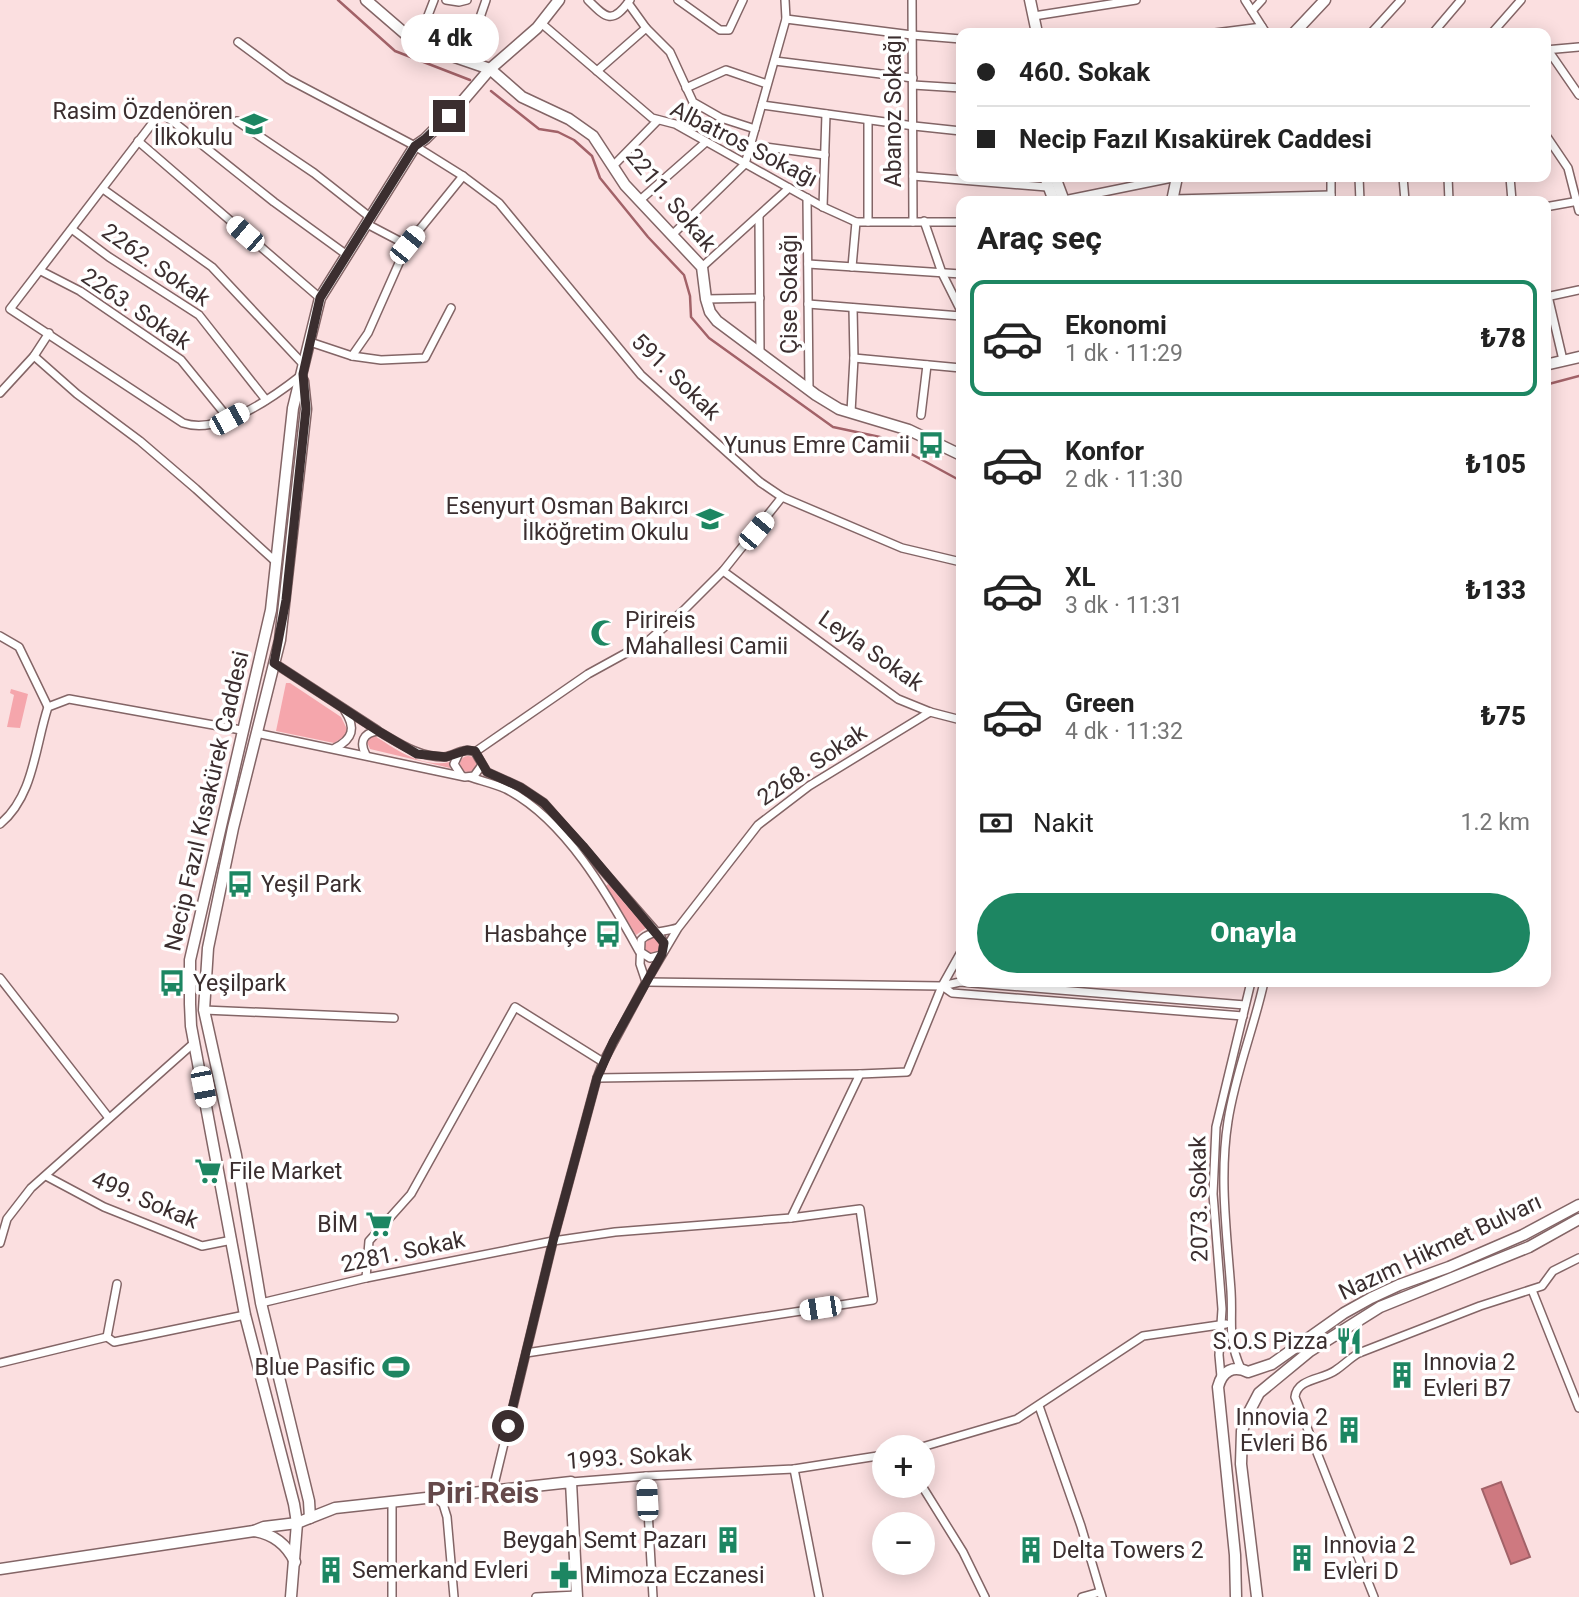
<!DOCTYPE html>
<html lang="tr">
<meta charset="utf-8">
<style>
:root{--surface:#fff;--page:#f2f2f2;--text:#222;--muted:#767676;--line:#e0e0e0;--accent:#1d8662}
body{margin:0;font-family:Roboto,sans-serif;background:var(--page);color:var(--text);height:100vh;display:flex;flex-direction:column;font-size:26px;white-space:nowrap}
*{box-sizing:border-box;margin:0}
p{font-size:23px;color:var(--muted)}
.icon{flex:none;width:38px;height:38px;fill:none;stroke:currentColor;stroke-width:2;stroke-linecap:round;stroke-linejoin:round}
.map{position:relative;flex:1;overflow:hidden}
.sheet{position:absolute;left:956px;top:196px;width:595px;height:791px;display:flex;flex-direction:column;background:var(--surface);border-radius:14px;box-shadow:0 4px 18px #0003}
.sheet>*{flex:none}
.top-card{position:absolute;left:956px;top:28px;width:595px;height:154px;border-radius:14px;box-shadow:0 4px 18px #0003;display:grid;align-content:center;height:154px;padding:0 21px;background:var(--surface)}
.buttons{position:absolute;left:872px;top:1435px;display:grid;gap:14px}
.buttons a{display:grid;place-items:center;width:63px;height:63px;border-radius:50%;background:var(--surface);box-shadow:0 4px 18px #0003;font-size:35px}
.end{position:absolute;width:32px;height:32px;margin:-16px;border:9px solid #3b2e2f;background:#fff;box-shadow:0 0 0 4px #fff}
.from{border-radius:50%}
.bubble{position:absolute;height:49px;border-radius:24px;background:var(--surface);box-shadow:0 4px 18px #0003;font-size:23px;font-weight:800;line-height:49px;text-align:center}
.car{position:absolute;width:21px;height:42px;margin:-21px -10px;border-radius:9px;box-shadow:0 0 5px 2px #0007;background:linear-gradient(#fff 24%,#345 0 40%,#fff 0 76%,#345 0 86%,#fff 0)}
.top-card b{display:flex;align-items:center;gap:24px;height:66px;font-size:26px}
.top-card b+b{border-top:2px solid var(--line)}
.top-card i{width:18px;height:18px;background:var(--text)}
ul{padding:0;list-style:none}
li{display:flex;align-items:center;gap:21px;height:116px;margin:0 14px 10px;padding:0 7px;border:4px solid transparent;border-radius:14px}
li div{flex:1}
li b{display:block;font-size:26px}
li em{font-style:normal;font-weight:800}
li.current{border-color:var(--accent)}
li>.icon{width:63px;height:63px;stroke-width:1.5}
h2{padding:0 21px;font-size:32px;line-height:84px}
.pay{display:flex;align-items:center;gap:18px;height:77px;padding:0 21px;font-size:26px}
.pay p{margin-inline-start:auto}
.primary-button{display:flex;gap:14px;margin-top:auto;padding:14px 21px}
.primary-button a{flex:1;height:80px;border-radius:42px;background:var(--accent);color:#fff;font-size:28px;font-weight:800;line-height:80px;text-align:center}
.map>svg:first-child{display:block}
</style>
<div class="map">
<svg width="1579" height="1597" viewBox="0 0 1579 1597">
<rect width="100%" height="100%" fill="#fbdfe0"/>
<g fill="#f5a6ac">
<path d="M286,683h4l51,34 6,12 -2,7 -11,7 -58,-12z"/>
<path d="M11,689l17,5 -8,34 -13,-1 7,-32 -4,-2z"/>
<path d="M371,736h4c23,15 47,32 75,26v6l-80,-19 -3,-7z"/>
<circle cx="468" cy="764" r="8"/>
<path d="M608,884l38,44 -10,7 -30,-49z"/>
<circle cx="653" cy="946" r="8"/>
</g>
<path fill="#ce7980" stroke="#a26268" stroke-width="2" d="M1501,1482l29,75 -19,7 -29,-75z"/>
<g fill="none" stroke-linecap="round" stroke-linejoin="round">
<g stroke="#a26268" stroke-width="2.5">
<path d="M338,0l57,51 75,29"/>
<path d="M491,91l48,38 19,3 16,8 18,16 8,22 48,59 36,38 6,21 1,21 18,21 124,89 47,10 81,44"/>
<path d="M1545,385l34,-9"/>
</g>
<defs>
<g id="street">
<path d="M446,0l13,2 8,-2"/>
<path d="M588,0c18,18 24,25 42,0"/>
<path d="M678,0l42,30h9l14,-30"/>
<path d="M912,0l1,222"/>
<path d="M1245,0l21,33"/>
<path d="M628,3l18,25"/>
<path d="M1252,11l10,-11"/>
<path d="M1034,16l102,-16"/>
<path d="M786,19l126,16 49,4"/>
<path d="M541,23l111,95 23,6 148,83 33,15h105"/>
<path d="M1215,33l47,-6"/>
<path d="M1371,33l30,-33"/>
<path d="M1433,33l28,-33"/>
<path d="M1492,33l29,-33"/>
<path d="M238,42l50,37 127,67 48,30 36,27 142,172 119,107 22,15 120,51 59,14"/>
<path d="M417,44l17,-44"/>
<path d="M1545,50l34,-3"/>
<path d="M1548,50l31,45"/>
<path d="M465,61l21,-61"/>
<path d="M775,61l138,17"/>
<path d="M597,71l49,-43 24,24 23,50 28,16 34,11"/>
<path d="M913,85l48,3"/>
<path d="M686,88l40,-18 41,14"/>
<path d="M762,105l152,21 47,5"/>
<path d="M868,120v102"/>
<path d="M237,121l77,52 57,45"/>
<path d="M1545,134l23,34 11,43"/>
<path d="M138,141l182,157"/>
<path d="M751,145l74,10"/>
<path d="M613,166l45,-46"/>
<path d="M913,176l134,11"/>
<path d="M1331,177v24"/>
<path d="M1359,177l1,24"/>
<path d="M1403,177l2,24"/>
<path d="M1448,177l1,24"/>
<path d="M1510,177l2,24"/>
<path d="M103,189l109,78 92,98"/>
<path d="M807,198l2,191"/>
<path d="M1173,199l158,-4"/>
<path d="M1064,200l113,-23"/>
<path d="M639,201l67,-59"/>
<path d="M823,207l3,-93"/>
<path d="M1545,207l34,-6"/>
<path d="M759,216l1,137"/>
<path d="M924,221l18,52 19,38"/>
<path d="M367,224l40,21"/>
<path d="M73,230l36,27 90,58 67,85"/>
<path d="M673,234l72,-70 41,-145 -1,-19"/>
<path d="M808,264l153,10"/>
<path d="M702,267l87,-79"/>
<path d="M852,267l4,-45"/>
<path d="M41,271l39,20 101,69 48,59"/>
<path d="M1548,296l15,64"/>
<path d="M1546,297l33,-7"/>
<path d="M706,299l54,-1"/>
<path d="M808,304l153,12"/>
<path d="M310,342l42,14 29,4 44,-2 26,-50"/>
<path d="M34,356l43,38 63,47 56,48 80,73"/>
<path d="M352,356l16,-23 39,-88 56,-69"/>
<path d="M854,358l107,10"/>
<path d="M299,377c-28,22 -80,58 -116,46l-173,-114 151,-197 113,90 73,53"/>
<path d="M0,393l34,-37 15,-23"/>
<path d="M851,412l3,-54 -1,-50"/>
<path d="M921,415l6,-50"/>
<path d="M723,571l175,128 32,13 31,8"/>
<path d="M0,636l19,11 29,60"/>
<path d="M274,663l103,67"/>
<path d="M256,733l209,44 9,-1 8,-11"/>
<path d="M335,748c18,-9 21,-20 10,-37"/>
<path d="M475,752l12,20 33,15 24,16 117,134 3,6 -1,8"/>
<path d="M459,753l-5,11 7,11"/>
<path d="M366,755c-7,-13 -3,-22 12,-24 21,12 40,26 66,26 11,-1 19,-10 31,-5l113,-78 60,-33 36,-31 39,-39 59,-74"/>
<path d="M470,777c12,4 25,7 36,12 59,30 102,106 133,162l11,7 11,-3"/>
<path d="M0,824c34,-28 35,-78 48,-117l21,-8 172,31"/>
<path d="M0,978l109,140"/>
<path d="M646,982l296,4 18,-4 285,23"/>
<path d="M646,982l-6,-18 1,-24c8,-9 24,-8 36,-12"/>
<path d="M942,986l10,7 291,23"/>
<path d="M204,1010l190,8"/>
<path d="M860,1074l47,-2 35,-86 19,-34"/>
<path d="M46,1176l58,31 98,39 30,-6"/>
<path d="M0,1243l7,-24 24,-31 164,-146"/>
<path d="M366,1278l3,-37 42,-47 104,-187 88,55"/>
<path d="M117,1284l-10,53 7,5 131,-27"/>
<path d="M1532,1290l47,118"/>
<path d="M261,1303l105,-25 187,-37 62,-9 176,-14 69,-144 -263,4"/>
<path d="M526,1353l347,-53 -13,-91 -69,9"/>
<path d="M0,1363l107,-26"/>
<path d="M1241,1369c-14,-31 -8,-46 -10,-78 -4,-57 -12,-113 -3,-170 7,-47 26,-93 36,-139"/>
<path d="M1221,1377l-2,-22 3,-46 -9,-115 3,-67 35,-145"/>
<path d="M1039,1406l42,120 21,71"/>
<path d="M922,1447l95,-28 126,-83 83,-12"/>
<path d="M794,1469l25,128"/>
<path d="M646,1476l7,121"/>
<path d="M571,1482l75,-6 148,-7 90,-14"/>
<path d="M922,1486l41,66 22,45"/>
<path d="M493,1489l60,-248 44,-163 6,-16 43,-80 32,-54 80,-103 51,-39 121,-74"/>
<path d="M435,1497l8,7 4,13 7,80"/>
<path d="M392,1597v-95"/>
<path d="M536,1597l41,-2"/>
<path d="M1082,1597l18,-5"/>
<path d="M1374,1597l-79,-200c2,-19 28,-17 41,-27 9,-6 14,-12 23,-17l121,-47 62,-20 11,-15 26,-13"/>
</g>
<g id="secondary">
<path d="M366,0l51,44 73,25 32,28 47,22 24,17 32,49 77,82 4,32 4,13 7,9 99,74 23,14 70,21 52,25"/>
<path d="M1030,0l7,33"/>
<path d="M1294,33l31,-33"/>
<path d="M1045,177l9,24"/>
<path d="M1055,177l9,24"/>
<path d="M1172,201l5,-24"/>
<path d="M1545,365l34,-8"/>
<path d="M303,381l3,28 -26,231 -47,188 -25,120 -4,62 32,145 25,148 48,198 1,17"/>
<path d="M295,1562c-8,-17 -22,-28 -41,-31l10,-4 33,-4 38,-15 236,-26 6,115"/>
<path d="M0,1569l254,-38"/>
<path d="M291,1597l6,-74 -3,-19 -49,-189 -54,-289 -1,-22v-44l81,-350 22,-202 27,-110 95,-152 10,-7 36,-36 29,-34 47,-41 22,-28"/>
<path d="M1236,1597l-1,-42 -17,-168c4,-16 15,-22 30,-15l24,-8 72,-51 27,-15 28,-13 50,-18 74,-32 56,-30"/>
<path d="M1257,1597l-16,-133 1,-33 6,-17 11,-21 51,-42 70,-44 149,-60 50,-28"/>
</g>
</defs>
<use href="#street" stroke="#836566" stroke-width="10"/>
<use href="#secondary" stroke="#836566" stroke-width="13"/>
<use href="#street" stroke="#fff" stroke-width="7"/>
<use href="#secondary" stroke="#fff" stroke-width="10"/>
</g>
<g fill="none" stroke-linecap="round" stroke-linejoin="round">
<path stroke="#3b2e2f" stroke-width="9" d="M449,116l-24,23 -10,7 -95,152 -17,76 3,35 -20,191 -12,63 104,68 39,23 29,3 21,-7 8,1 12,21 33,15 24,16 39,43 81,97 -2,11 -49,88 -16,36 -44,163 -45,185"/>
</g>
<defs>
<symbol id="school-bare" viewBox="-9 -9 18 18"><path d="M0-5L7-2L0 1L-7-2ZM-4 1L0 2.5L4 1V4Q0 6-4 4Z" fill="#1d8662" stroke="#fff" stroke-width="2.5" paint-order="stroke"/></symbol>
<symbol id="bus-bare" viewBox="-9 -9 18 18"><path d="M-5-6H5V4H4V6H2V4H-2V6H-4V4H-5ZM-3.5-4V0h7V-4ZM-3.5 1.2v1.5H-2V1.2ZM2 1.2v1.5H3.5V1.2Z" fill="#1d8662" stroke="#fff" stroke-width="2.5" paint-order="stroke"/></symbol>
<symbol id="mosque-bare" viewBox="-9 -9 18 18"><path d="M3.5-4.9A6 6 0 1 0 3.5 4.9A5 5 0 1 1 3.5-4.9Z" fill="#1d8662" stroke="#fff" stroke-width="2.5" paint-order="stroke"/></symbol>
<symbol id="supermarket-bare" viewBox="-9 -9 18 18"><path d="M-6-5.5h2.5l.6 2H6L4.5 2H-2.5L-4.4-4H-6ZM-1.5 3.2a1.3 1.3 0 1 0 .1 0ZM3 3.2a1.3 1.3 0 1 0 .1 0Z" fill="#1d8662" stroke="#fff" stroke-width="2.5" paint-order="stroke"/></symbol>
<symbol id="restaurant-bare" viewBox="-9 -9 18 18"><path d="M-5-6h1v4h1v-4h1v4h1v-4h1v5L-1.5 .5V6h-2V.5L-5-1ZM5-6V6H3V1.5H1.5Q1.5-4 5-6Z" fill="#1d8662" stroke="#fff" stroke-width="2.5" paint-order="stroke"/></symbol>
<symbol id="stadium-bare" viewBox="-9 -9 18 18"><path d="M0-5a6.5 5 0 1 0 0 10a6.5 5 0 1 0 0-10ZM-3.5-1.8h7v3.6h-7Z" fill="#1d8662" stroke="#fff" stroke-width="2.5" paint-order="stroke"/></symbol>
<symbol id="building-bare" viewBox="-9 -9 18 18"><path d="M-4-6H4V6H1V3H-1V6H-4ZM-2.5-4.3h1.7v1.8h-1.7ZM.8-4.3h1.7v1.8H.8ZM-2.5-1h1.7V.8h-1.7ZM.8-1h1.7V.8H.8Z" fill="#1d8662" stroke="#fff" stroke-width="2.5" paint-order="stroke"/></symbol>
<symbol id="pharmacy-bare" viewBox="-9 -9 18 18"><path d="M-2-6h4v4h4v4h-4v4h-4v-4h-4v-4h4Z" fill="#1d8662" stroke="#fff" stroke-width="2.5" paint-order="stroke"/></symbol>
</defs>
<g fill-rule="evenodd">
<use href="#school-bare" x="235" y="105" width="38" height="38"/>
<use href="#bus-bare" x="912" y="426" width="38" height="38"/>
<use href="#school-bare" x="691" y="500" width="38" height="38"/>
<use href="#mosque-bare" x="585" y="614" width="38" height="38"/>
<use href="#bus-bare" x="221" y="865" width="38" height="38"/>
<use href="#bus-bare" x="589" y="915" width="38" height="38"/>
<use href="#bus-bare" x="153" y="964" width="38" height="38"/>
<use href="#supermarket-bare" x="189" y="1152" width="38" height="38"/>
<use href="#supermarket-bare" x="360" y="1205" width="38" height="38"/>
<use href="#restaurant-bare" x="1330" y="1322" width="38" height="38"/>
<use href="#stadium-bare" x="377" y="1348" width="38" height="38"/>
<use href="#building-bare" x="1383" y="1356" width="38" height="38"/>
<use href="#building-bare" x="1330" y="1411" width="38" height="38"/>
<use href="#building-bare" x="709" y="1521" width="38" height="38"/>
<use href="#building-bare" x="1012" y="1531" width="38" height="38"/>
<use href="#building-bare" x="1283" y="1539" width="38" height="38"/>
<use href="#building-bare" x="312" y="1551" width="38" height="38"/>
<use href="#pharmacy-bare" x="545" y="1556" width="38" height="38"/>
</g>
<g text-anchor="middle" dominant-baseline="central" stroke-width="7" stroke-linejoin="round" paint-order="stroke">
<g font-size="23" fill="#3b2e2f" stroke="#fff" text-anchor="end">
<text x="233" y="111">Rasim Özdenören<tspan x="233" dy="26">İlkokulu</tspan></text>
<text x="910" y="445">Yunus Emre Camii</text>
<text x="689" y="506">Esenyurt Osman Bakırcı<tspan x="689" dy="26">İlköğretim Okulu</tspan></text>
<text x="625" y="620" text-anchor="start">Pirireis<tspan x="625" dy="26">Mahallesi Camii</tspan></text>
<text x="261" y="884" text-anchor="start">Yeşil Park</text>
<text x="587" y="934">Hasbahçe</text>
<text x="193" y="983" text-anchor="start">Yeşilpark</text>
<text x="229" y="1171" text-anchor="start">File Market</text>
<text x="358" y="1224">BİM</text>
<text x="1328" y="1341">S.O.S Pizza</text>
<text x="1423" y="1362" text-anchor="start">Innovia 2<tspan x="1423" dy="26">Evleri B7</tspan></text>
<text x="375" y="1367">Blue Pasific</text>
<text x="1328" y="1417">Innovia 2<tspan x="1328" dy="26">Evleri B6</tspan></text>
<text x="707" y="1540">Beygah Semt Pazarı</text>
<text x="1323" y="1545" text-anchor="start">Innovia 2<tspan x="1323" dy="26">Evleri D</tspan></text>
<text x="1052" y="1550" text-anchor="start">Delta Towers 2</text>
<text x="352" y="1570" text-anchor="start">Semerkand Evleri</text>
<text x="585" y="1575" text-anchor="start">Mimoza Eczanesi</text>
</g>
<g font-size="23" fill="#3b2e2f" stroke="#fff">
<text transform="translate(893 111) rotate(-90)">Abanoz Sokağı</text>
<text transform="translate(744 144) rotate(27)">Albatros Sokağı</text>
<text transform="translate(671 200) rotate(50)">2211. Sokak</text>
<text transform="translate(156 265) rotate(35)">2262. Sokak</text>
<text transform="translate(789 294) rotate(-90)">Çise Sokağı</text>
<text transform="translate(136 309) rotate(34)">2263. Sokak</text>
<text transform="translate(676 377) rotate(44)">591. Sokak</text>
<text transform="translate(871 651) rotate(35)">Leyla Sokak</text>
<text transform="translate(812 765) rotate(-34)">2268. Sokak</text>
<text transform="translate(207 801) rotate(-77)">Necip Fazıl Kısakürek Caddesi</text>
<text transform="translate(1199 1199) rotate(-91)">2073. Sokak</text>
<text transform="translate(145 1200) rotate(23)">499. Sokak</text>
<text transform="translate(1440 1247) rotate(-25)">Nazım Hikmet Bulvarı</text>
<text transform="translate(403 1252) rotate(-12)">2281. Sokak</text>
<text transform="translate(629 1457) rotate(-4)">1993. Sokak</text>
</g>
<g font-size="30" font-weight="bold" fill="#65494a" stroke="#fff">
<text x="483" y="1492">Piri Reis</text>
</g>
</g>
</svg>
<div class="buttons">
<a>+</a>
<a>−</a>
</div>
<i class="end from" style="left:508px;top:1426px"></i>
<i class="end" style="left:449px;top:116px"></i>
<div class="bubble" style="left:401px;top:14px;width:98px">4 dk</div>
<i class="car" style="left:245px;top:234px;rotate:311deg"></i>
<i class="car" style="left:407px;top:245px;rotate:39deg"></i>
<i class="car" style="left:229px;top:419px;rotate:61deg"></i>
<i class="car" style="left:756px;top:531px;rotate:40deg"></i>
<i class="car" style="left:203px;top:1087px;rotate:169deg"></i>
<i class="car" style="left:820px;top:1308px;rotate:261deg"></i>
<i class="car" style="left:647px;top:1500px;rotate:357deg"></i>
<div class="top-card">
<b><i class="from"></i>460. Sokak</b>
<b><i></i>Necip Fazıl Kısakürek Caddesi</b>
</div>
<section class="sheet">
<h2>Araç seç</h2>
<ul>
<li class="current"><svg class="icon" aria-label="car" viewBox="0 0 24 24"><path d="M5 17H2v-5l4-1 3-4h7l3 4 3 1v5h-3M9 17h6M6 11h13"/><circle cx="7" cy="17" r="2"/><circle cx="17" cy="17" r="2"/></svg><div><b>Ekonomi</b><p>1 dk · 11:29</p></div><em>₺78</em></li>
<li><svg class="icon" aria-label="car" viewBox="0 0 24 24"><path d="M5 17H2v-5l4-1 3-4h7l3 4 3 1v5h-3M9 17h6M6 11h13"/><circle cx="7" cy="17" r="2"/><circle cx="17" cy="17" r="2"/></svg><div><b>Konfor</b><p>2 dk · 11:30</p></div><em>₺105</em></li>
<li><svg class="icon" aria-label="car" viewBox="0 0 24 24"><path d="M5 17H2v-5l4-1 3-4h7l3 4 3 1v5h-3M9 17h6M6 11h13"/><circle cx="7" cy="17" r="2"/><circle cx="17" cy="17" r="2"/></svg><div><b>XL</b><p>3 dk · 11:31</p></div><em>₺133</em></li>
<li><svg class="icon" aria-label="car" viewBox="0 0 24 24"><path d="M5 17H2v-5l4-1 3-4h7l3 4 3 1v5h-3M9 17h6M6 11h13"/><circle cx="7" cy="17" r="2"/><circle cx="17" cy="17" r="2"/></svg><div><b>Green</b><p>4 dk · 11:32</p></div><em>₺75</em></li>
</ul>
<div class="pay"><svg class="icon" aria-label="cash" viewBox="0 0 24 24"><path d="M3 7h18v10H3z"/><circle cx="12" cy="12" r="2"/></svg>Nakit<p>1.2 km</p></div>
<div class="primary-button"><a>Onayla</a></div>
</section>
</div>
